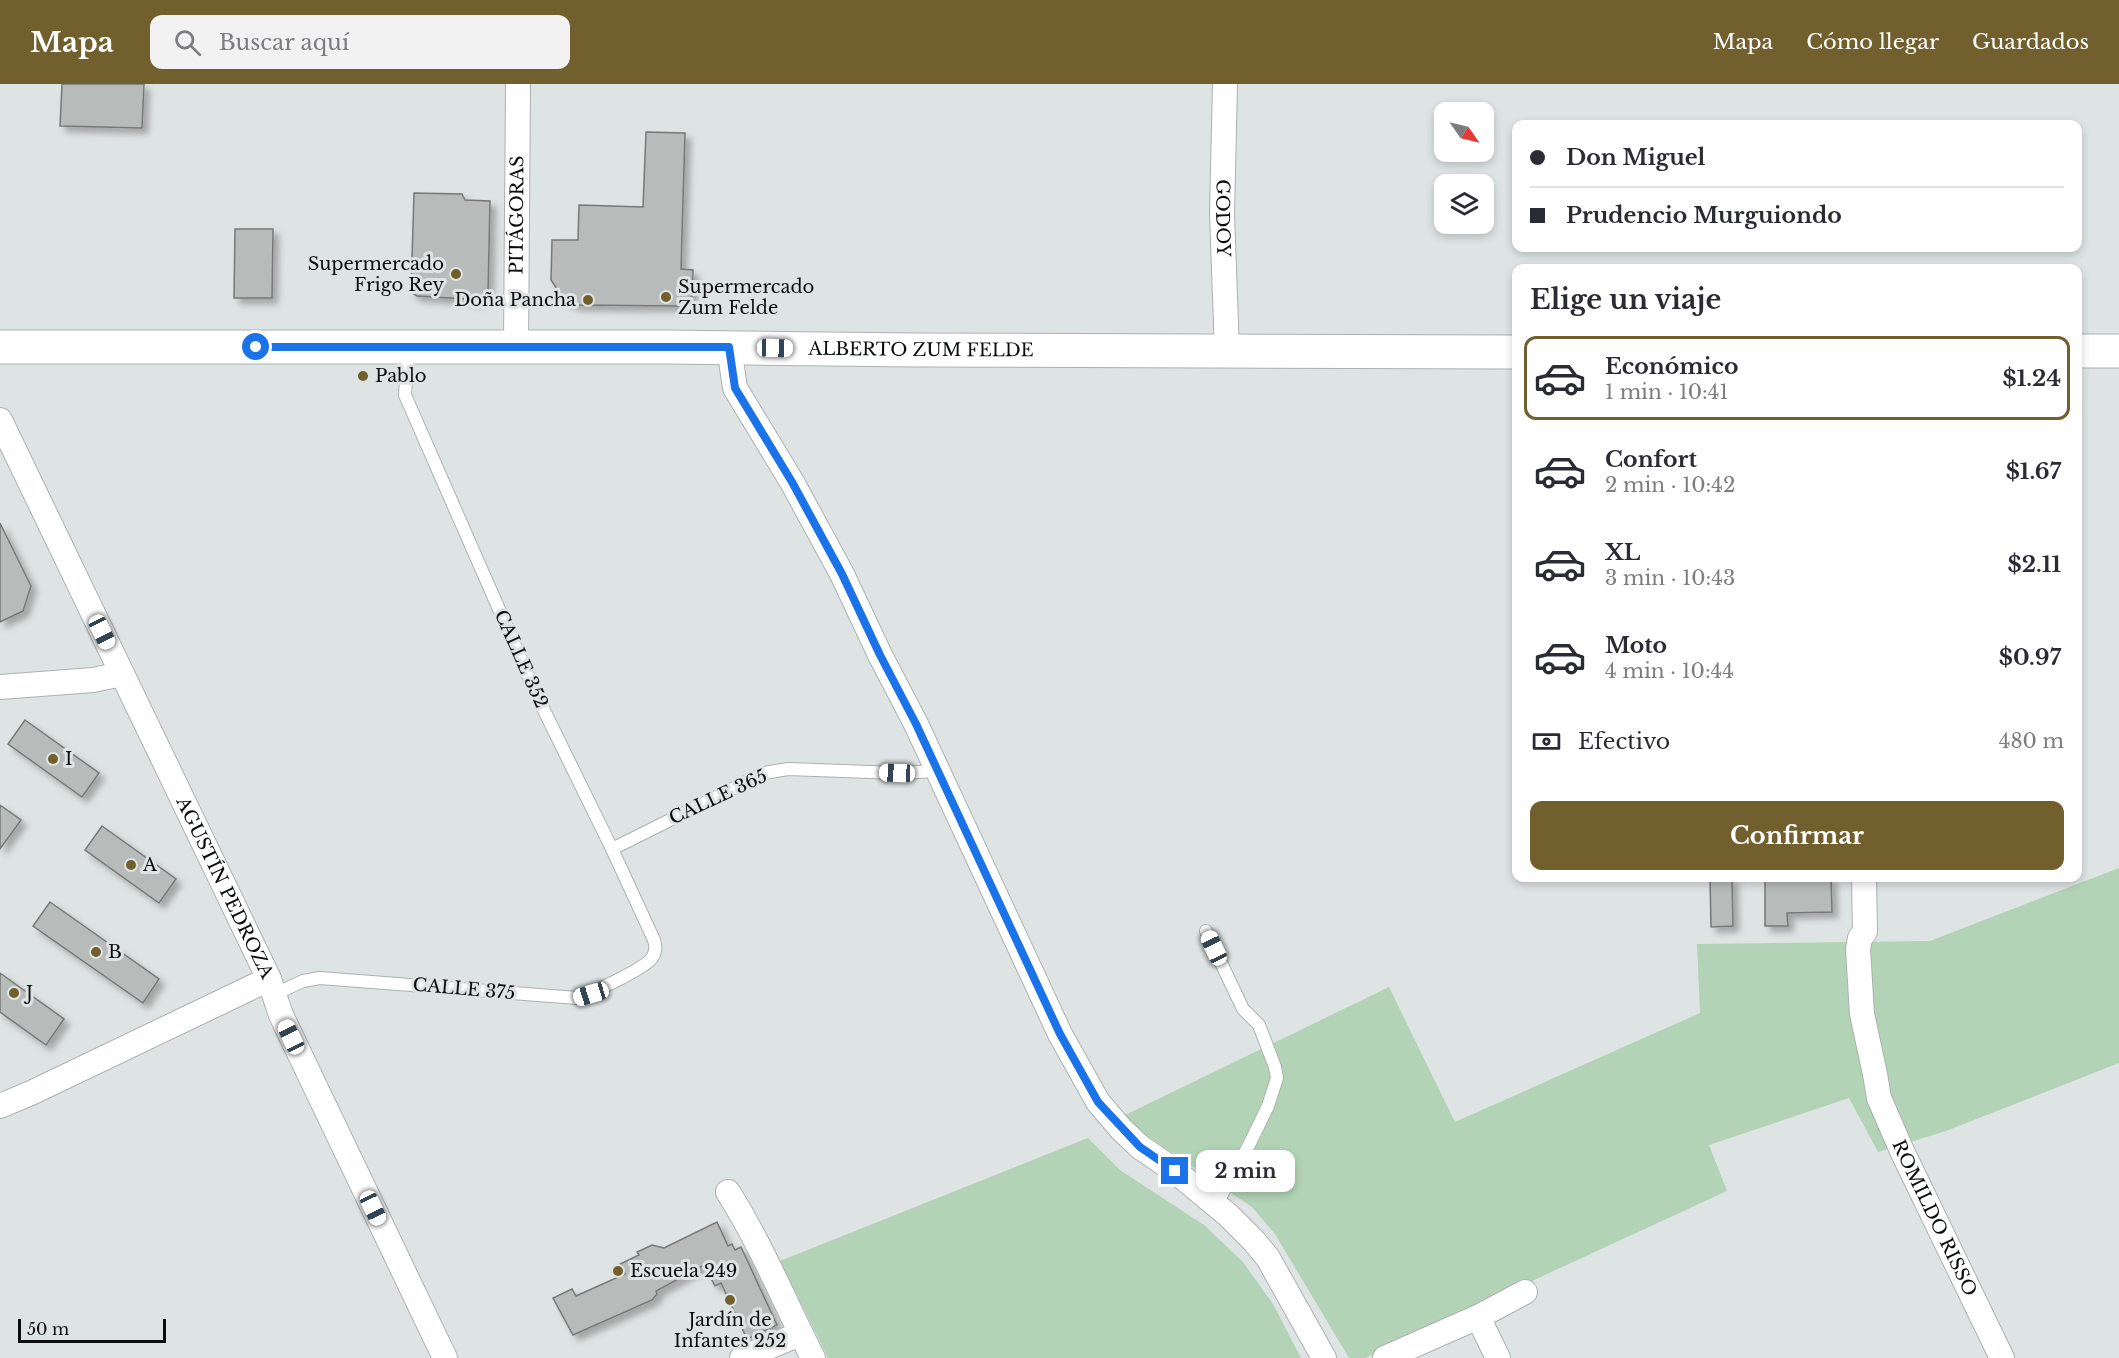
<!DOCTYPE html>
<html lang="es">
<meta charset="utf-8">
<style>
:root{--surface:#fff;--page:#f2f2f3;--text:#2b2b33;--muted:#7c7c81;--line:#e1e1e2;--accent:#715f2d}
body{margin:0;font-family:"Libre Baskerville",serif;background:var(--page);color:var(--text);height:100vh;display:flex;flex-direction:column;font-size:22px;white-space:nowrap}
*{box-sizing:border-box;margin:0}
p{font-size:20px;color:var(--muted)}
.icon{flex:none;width:33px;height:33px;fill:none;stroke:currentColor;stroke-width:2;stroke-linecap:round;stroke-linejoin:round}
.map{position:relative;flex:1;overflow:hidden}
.details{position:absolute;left:1512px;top:180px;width:570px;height:618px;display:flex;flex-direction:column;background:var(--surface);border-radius:12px;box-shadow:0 3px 9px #0003}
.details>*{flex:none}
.guide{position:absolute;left:1512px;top:36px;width:570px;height:132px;border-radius:12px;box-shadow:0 3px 9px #0003;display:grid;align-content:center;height:132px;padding:0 18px;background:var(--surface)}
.needle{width:39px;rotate:124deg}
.tools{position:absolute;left:1434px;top:18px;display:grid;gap:12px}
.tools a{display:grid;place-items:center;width:60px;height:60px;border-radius:12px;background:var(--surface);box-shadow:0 3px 9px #0003;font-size:30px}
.scale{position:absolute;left:18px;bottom:15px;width:148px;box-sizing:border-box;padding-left:6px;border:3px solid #0c0e0e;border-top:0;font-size:16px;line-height:21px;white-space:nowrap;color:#0c0e0e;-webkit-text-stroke:4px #dee4e3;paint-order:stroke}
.end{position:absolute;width:27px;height:27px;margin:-14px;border:8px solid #1a73e8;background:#fff;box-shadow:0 0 0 3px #fff}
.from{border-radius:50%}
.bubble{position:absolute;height:42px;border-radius:12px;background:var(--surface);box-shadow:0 3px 9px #0003;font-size:20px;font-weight:800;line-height:42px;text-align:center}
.car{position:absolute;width:18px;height:36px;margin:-18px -9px;border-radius:8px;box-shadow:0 0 4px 2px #0007;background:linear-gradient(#fff 24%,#345 0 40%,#fff 0 76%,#345 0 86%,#fff 0)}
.guide b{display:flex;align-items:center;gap:21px;height:57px;font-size:22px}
.guide b+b{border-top:2px solid var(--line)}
.guide i{width:15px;height:15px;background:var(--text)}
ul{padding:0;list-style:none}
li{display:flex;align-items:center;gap:18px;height:84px;margin:0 12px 9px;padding:0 6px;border:3px solid transparent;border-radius:12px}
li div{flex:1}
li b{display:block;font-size:22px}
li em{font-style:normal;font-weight:800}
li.active{border-color:var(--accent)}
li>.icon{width:54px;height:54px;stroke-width:1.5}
h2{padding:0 18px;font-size:27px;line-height:72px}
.pay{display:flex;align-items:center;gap:15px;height:66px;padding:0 18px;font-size:22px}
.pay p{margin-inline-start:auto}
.action{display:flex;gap:12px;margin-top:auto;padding:12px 18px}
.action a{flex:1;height:69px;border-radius:12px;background:var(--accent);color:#fff;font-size:24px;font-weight:800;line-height:69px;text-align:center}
header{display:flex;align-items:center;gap:36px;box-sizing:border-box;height:84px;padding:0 30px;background:var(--accent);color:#fff}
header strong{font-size:28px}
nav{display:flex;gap:33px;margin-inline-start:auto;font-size:21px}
.search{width:420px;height:54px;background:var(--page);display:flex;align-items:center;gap:15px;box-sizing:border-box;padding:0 21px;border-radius:12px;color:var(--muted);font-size:22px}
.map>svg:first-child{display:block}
</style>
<header>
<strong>Mapa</strong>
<div class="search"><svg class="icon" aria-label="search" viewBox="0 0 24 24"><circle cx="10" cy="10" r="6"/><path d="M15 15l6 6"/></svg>Buscar aquí</div>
<nav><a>Mapa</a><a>Cómo llegar</a><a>Guardados</a></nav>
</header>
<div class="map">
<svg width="2119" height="1274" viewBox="0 0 2119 1274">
<defs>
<filter id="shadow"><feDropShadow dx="5.5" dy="5.5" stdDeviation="3" flood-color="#0004"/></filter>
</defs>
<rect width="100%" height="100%" fill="#dee4e3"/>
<g fill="#b2d3b5">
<path d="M2119,784v195l-173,68 -68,21 -29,-54 -140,47 18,46 -362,167h-16l-74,-124 -23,-27 -112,-76 -17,-15 266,-129 66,135 245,-109 -3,-69 233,-3z"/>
<path d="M1088,1054l32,32 84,55 38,36 31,43 28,54h-473l-48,-97z"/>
</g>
<g fill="#b7bcba" stroke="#757a78" stroke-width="1.5" filter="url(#shadow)">
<path d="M62,0h82l-2,44 -82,-2z"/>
<path d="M646,48l39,1 -4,136 12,1 -1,26 -13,10 -102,-1 -12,-4 -14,-21 1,-40h26l1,-35 64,2z"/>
<path d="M414,109l48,1 3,6 25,1 -2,93 -5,3 -9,4 -7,-2 -50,-3 -6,-4z"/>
<path d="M235,145h38l-1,69h-38z"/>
<path d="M0,439l31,63 -8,25 -23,11z"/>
<path d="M25,636l74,53 -17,24 -74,-53z"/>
<path d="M0,721l21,15 -21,29z"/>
<path d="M102,742l74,53 -17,24 -74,-53z"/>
<path d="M1710,794h22l1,48 -22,1z"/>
<path d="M1765,794h66l1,34 -45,1 1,13h-23z"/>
<path d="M50,818l109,77 -16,24 -110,-77z"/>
<path d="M0,889l64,46 -18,26 -46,-33z"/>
<path d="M717,1138l11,24 4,-2 3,6 6,-3 36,78 -30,14 -26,-56 -6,3 -11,-21 -48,26 1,3 -5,6 -79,35 -20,-37 19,-9 4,7 49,-22 -5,-10 19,-9 -2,-3 15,-7 12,3z"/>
</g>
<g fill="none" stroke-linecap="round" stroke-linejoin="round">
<defs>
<g id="lane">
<path d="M612,765l152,-76 24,-4 109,4 40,-2"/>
<path d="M1206,847l37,78 16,16 16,42 2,11 -9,28 -19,39 -33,60"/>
<path d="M275,910l28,-13 17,-3 257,20c15,-5 67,-29 75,-40 4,-6 4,-12 2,-18l-42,-91 -75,-153 -132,-301 3,-48"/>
</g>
<g id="street">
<path id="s1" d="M1225,0l-3,130 5,137"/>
<path id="s2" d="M516,263l2,-263"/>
<path d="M729,263l6,41 57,94 50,92 38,81 36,69 144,310 38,68 23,27 19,18 35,24 53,44 26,26 14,17 56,100"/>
<path id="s3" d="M0,336c90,186 178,373 269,559l12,36 164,343"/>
<path d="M0,603l93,-7 29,-6"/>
<path id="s4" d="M1864,794l1,54 -5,6 -2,11 4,65 13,60 4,24 23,53 100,207"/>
<path d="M0,1022l31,-13 238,-114"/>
<path d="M728,1108c33,52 57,111 85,166"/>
<path d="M1478,1233l20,41"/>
<path d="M742,1274l58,-24"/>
<path d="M1385,1274l93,-41 47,-25"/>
</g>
<g id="secondary">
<path id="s5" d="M0,263h669l246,3 601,2"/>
<path d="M2078,267h41"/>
</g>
</defs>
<use href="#lane" stroke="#acb1b0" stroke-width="14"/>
<use href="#street" stroke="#acb1b0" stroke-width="26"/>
<use href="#secondary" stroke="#acb1b0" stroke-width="35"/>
<use href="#lane" stroke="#fff" stroke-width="12"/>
<use href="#street" stroke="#fff" stroke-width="24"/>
<use href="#secondary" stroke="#fff" stroke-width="33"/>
</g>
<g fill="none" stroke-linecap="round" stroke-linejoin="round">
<path stroke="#1a73e8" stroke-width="8" d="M256,263h473l6,41 57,94 50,92 38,81 36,69 144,310 38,68 42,45 35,24"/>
</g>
<g fill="#715f2d" stroke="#dee4e3" stroke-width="2">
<circle cx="456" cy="190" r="6"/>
<circle cx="666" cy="213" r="6"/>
<circle cx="588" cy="216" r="6"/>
<circle cx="363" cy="292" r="6"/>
<circle cx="53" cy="675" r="6"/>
<circle cx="131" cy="781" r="6"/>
<circle cx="96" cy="868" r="6"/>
<circle cx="14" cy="909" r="6"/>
<circle cx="618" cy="1187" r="6"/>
<circle cx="730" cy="1216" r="6"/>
</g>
<g text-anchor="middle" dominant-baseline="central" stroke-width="6" stroke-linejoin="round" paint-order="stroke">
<g font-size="18" fill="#0c0e0e" stroke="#dee4e3">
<text stroke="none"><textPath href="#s2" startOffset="132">PITÁGORAS</textPath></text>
<text stroke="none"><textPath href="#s1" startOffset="134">GODOY</textPath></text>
<text stroke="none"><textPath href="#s5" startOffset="921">ALBERTO ZUM FELDE</textPath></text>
<text transform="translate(521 575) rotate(66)">CALLE 352</text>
<text transform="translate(718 713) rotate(-25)">CALLE 365</text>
<text stroke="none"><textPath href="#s3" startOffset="519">AGUSTÍN PEDROZA</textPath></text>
<text transform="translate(464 905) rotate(5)">CALLE 375</text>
<text stroke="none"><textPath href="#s4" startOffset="356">ROMILDO RISSO</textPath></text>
</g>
<g font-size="18" fill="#0c0e0e" stroke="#dee4e3" text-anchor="start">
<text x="444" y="180" text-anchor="end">Supermercado<tspan x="444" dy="21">Frigo Rey</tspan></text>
<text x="678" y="203">Supermercado<tspan x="678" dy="21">Zum Felde</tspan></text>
<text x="576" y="216" text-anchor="end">Doña Pancha</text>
<text x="375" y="292">Pablo</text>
<text x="65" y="675">I</text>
<text x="143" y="781">A</text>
<text x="108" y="868">B</text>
<text x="26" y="909">J</text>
<text x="630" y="1187">Escuela 249</text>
<text x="730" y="1236" text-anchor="middle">Jardín de<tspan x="730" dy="21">Infantes 252</tspan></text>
</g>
</g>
</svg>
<div class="tools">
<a><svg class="needle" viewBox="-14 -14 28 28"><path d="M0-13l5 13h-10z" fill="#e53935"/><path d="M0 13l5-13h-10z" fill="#7c7c81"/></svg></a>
<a><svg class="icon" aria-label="layers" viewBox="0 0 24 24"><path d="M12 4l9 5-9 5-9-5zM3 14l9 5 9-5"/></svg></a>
</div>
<div class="scale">50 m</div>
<i class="end from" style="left:256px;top:263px"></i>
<i class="end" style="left:1175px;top:1087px"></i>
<div class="bubble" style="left:1196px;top:1066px;width:99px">2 min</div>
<i class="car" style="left:775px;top:264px;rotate:91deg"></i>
<i class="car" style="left:102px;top:548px;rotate:154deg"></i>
<i class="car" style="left:897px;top:689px;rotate:272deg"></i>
<i class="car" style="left:1214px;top:864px;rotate:335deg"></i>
<i class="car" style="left:591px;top:910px;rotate:253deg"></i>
<i class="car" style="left:291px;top:953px;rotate:334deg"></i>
<i class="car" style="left:373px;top:1124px;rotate:155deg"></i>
<div class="guide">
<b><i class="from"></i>Don Miguel</b>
<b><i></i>Prudencio Murguiondo</b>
</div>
<section class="details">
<h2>Elige un viaje</h2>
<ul>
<li class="active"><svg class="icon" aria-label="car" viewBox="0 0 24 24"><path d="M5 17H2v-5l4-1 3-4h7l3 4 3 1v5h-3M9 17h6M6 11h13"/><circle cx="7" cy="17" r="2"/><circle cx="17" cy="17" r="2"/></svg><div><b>Económico</b><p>1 min · 10:41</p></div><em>$1.24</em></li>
<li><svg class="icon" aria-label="car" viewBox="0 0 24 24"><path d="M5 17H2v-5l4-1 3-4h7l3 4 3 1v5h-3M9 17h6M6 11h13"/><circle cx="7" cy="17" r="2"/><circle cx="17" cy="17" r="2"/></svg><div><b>Confort</b><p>2 min · 10:42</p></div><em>$1.67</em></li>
<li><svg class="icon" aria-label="car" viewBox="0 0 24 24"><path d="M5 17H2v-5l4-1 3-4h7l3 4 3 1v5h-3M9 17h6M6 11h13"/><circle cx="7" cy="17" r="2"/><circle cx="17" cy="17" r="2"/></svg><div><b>XL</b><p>3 min · 10:43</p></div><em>$2.11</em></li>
<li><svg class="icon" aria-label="car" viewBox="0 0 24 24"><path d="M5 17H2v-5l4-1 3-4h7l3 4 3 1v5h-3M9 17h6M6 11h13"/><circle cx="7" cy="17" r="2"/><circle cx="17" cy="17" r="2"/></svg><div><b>Moto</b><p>4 min · 10:44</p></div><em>$0.97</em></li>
</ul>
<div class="pay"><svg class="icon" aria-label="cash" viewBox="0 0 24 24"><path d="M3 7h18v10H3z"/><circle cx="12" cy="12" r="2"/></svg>Efectivo<p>480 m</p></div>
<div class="action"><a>Confirmar</a></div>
</section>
</div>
